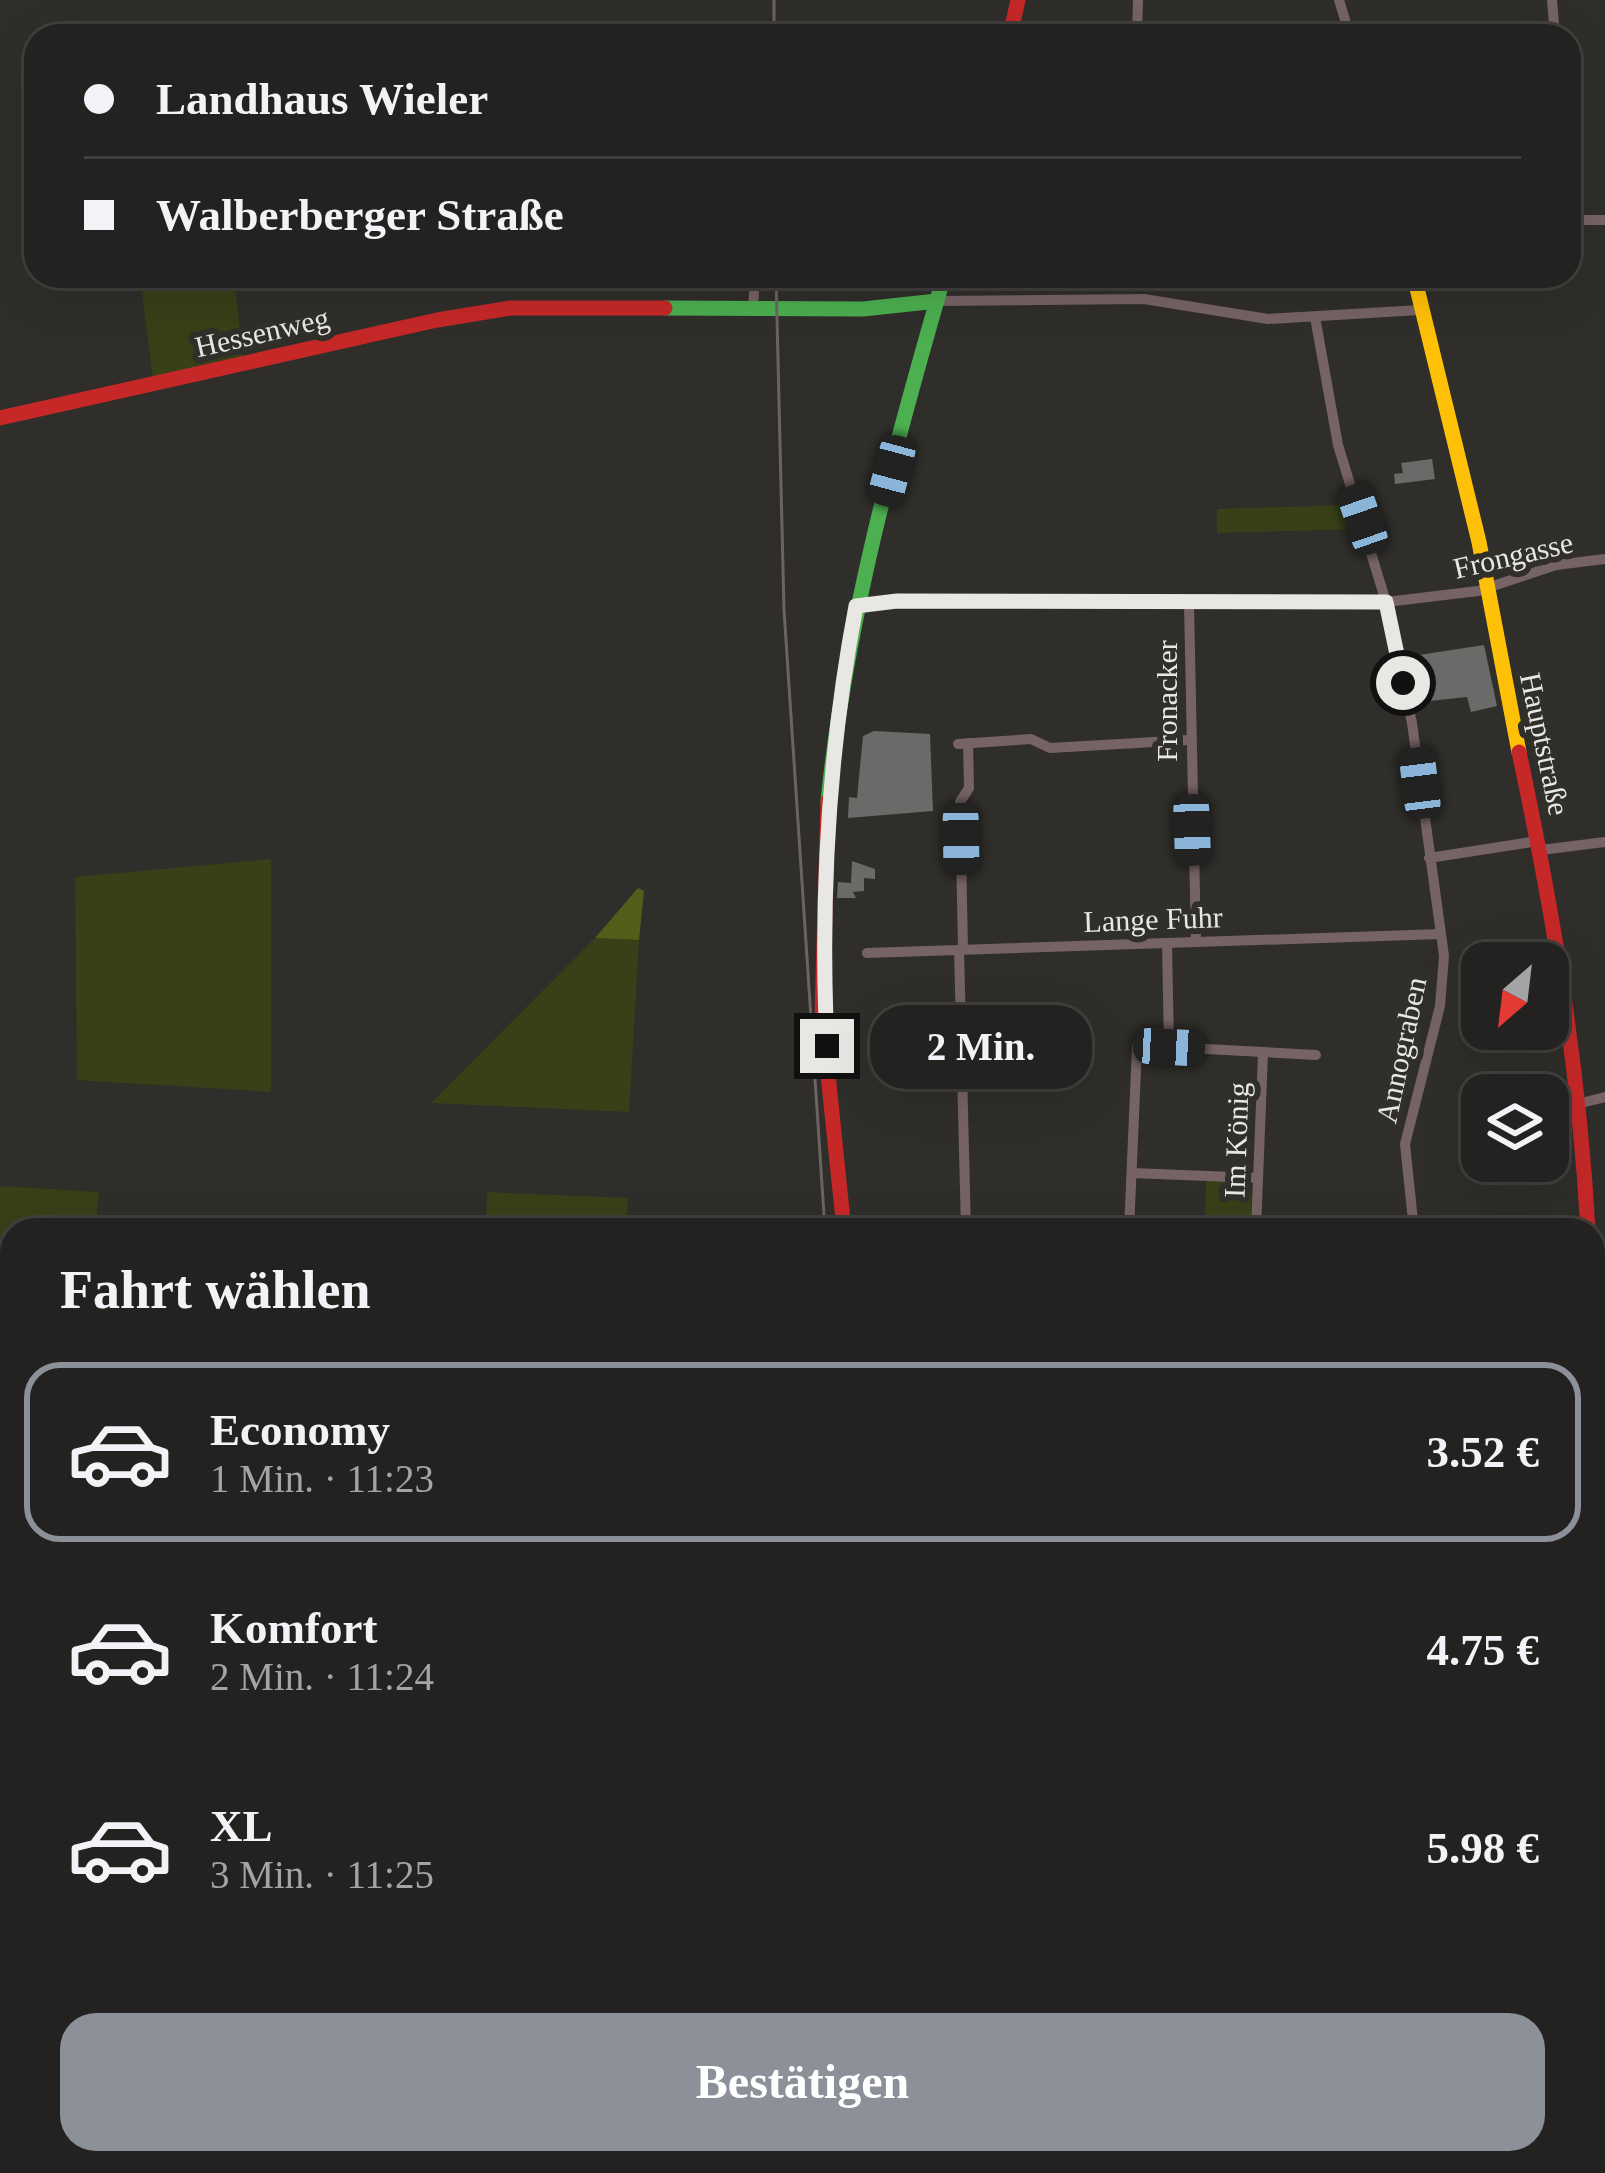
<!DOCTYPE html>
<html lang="de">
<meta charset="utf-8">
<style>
:root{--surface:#232220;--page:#2f2f2d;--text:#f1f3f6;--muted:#a3a4a5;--line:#403f3e;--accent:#8c9099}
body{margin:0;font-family:"Times New Roman",serif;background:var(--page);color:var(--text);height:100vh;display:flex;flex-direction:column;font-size:45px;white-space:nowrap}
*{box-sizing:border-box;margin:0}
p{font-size:39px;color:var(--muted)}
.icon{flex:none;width:66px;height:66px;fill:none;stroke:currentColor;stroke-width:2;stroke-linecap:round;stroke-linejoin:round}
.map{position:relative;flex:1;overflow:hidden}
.panel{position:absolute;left:0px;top:1218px;width:1605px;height:957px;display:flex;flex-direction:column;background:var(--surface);border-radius:36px 36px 0 0;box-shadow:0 12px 48px #0002,0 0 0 3px var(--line)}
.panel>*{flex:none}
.guide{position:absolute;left:24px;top:24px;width:1557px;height:264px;border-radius:36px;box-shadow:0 12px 48px #0002,0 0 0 3px var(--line);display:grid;align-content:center;height:264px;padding:0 60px;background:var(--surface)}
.needle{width:78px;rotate:208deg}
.fabs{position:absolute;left:1461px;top:942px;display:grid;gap:24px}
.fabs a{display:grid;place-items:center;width:108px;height:108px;border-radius:24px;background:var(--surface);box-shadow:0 12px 48px #0002,0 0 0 3px var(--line);font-size:60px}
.end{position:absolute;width:54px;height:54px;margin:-27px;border:15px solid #e8e7e4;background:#111;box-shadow:0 0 0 6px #111}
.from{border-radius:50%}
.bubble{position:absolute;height:84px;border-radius:36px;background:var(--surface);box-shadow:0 12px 48px #0002,0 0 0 3px var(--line);font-size:39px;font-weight:600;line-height:84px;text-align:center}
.car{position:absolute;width:36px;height:72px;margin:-36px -18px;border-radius:15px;box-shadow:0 0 9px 3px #0007;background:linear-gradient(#222 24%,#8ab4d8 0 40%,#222 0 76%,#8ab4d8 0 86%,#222 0)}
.guide b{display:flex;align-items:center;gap:42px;height:114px;font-size:45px}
.guide b+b{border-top:3px solid var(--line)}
.guide i{width:30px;height:30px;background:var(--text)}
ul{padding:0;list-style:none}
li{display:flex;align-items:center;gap:36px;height:180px;margin:0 24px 18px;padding:0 36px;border:6px solid transparent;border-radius:36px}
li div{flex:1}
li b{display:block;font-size:45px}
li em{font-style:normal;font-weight:600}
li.current{border-color:var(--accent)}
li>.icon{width:108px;height:108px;stroke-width:1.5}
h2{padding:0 60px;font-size:54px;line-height:144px}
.primary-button{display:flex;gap:24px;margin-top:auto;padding:24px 60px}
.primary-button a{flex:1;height:138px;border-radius:36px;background:var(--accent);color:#fff;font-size:48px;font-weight:600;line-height:138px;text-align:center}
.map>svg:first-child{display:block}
</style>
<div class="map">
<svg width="1605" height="2173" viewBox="0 0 1605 2173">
<rect width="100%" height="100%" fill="#2f2e2a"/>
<g fill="#384018">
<path d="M140,276h94l9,81 -90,23z"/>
<path d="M1352,505l7,24 -142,4v-24z"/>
<path d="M271,859v233l-194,-12 -2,-203z"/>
<path d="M595,938l44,2 -10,172 -198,-9z"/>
<path d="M1206,1180l45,2 1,39 -4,6 -43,-1z"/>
<path d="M0,1186l99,6 -4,38h-83v8l-12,-1z"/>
<path d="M487,1192l141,6 -2,32h-140z"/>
<path d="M12,1809v338l-12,2v-338z"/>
<path d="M1031,2163h240l1,1 -134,9h-105z"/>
</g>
<path fill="#525f1a" d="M638,888l6,3 -5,49 -44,-2z"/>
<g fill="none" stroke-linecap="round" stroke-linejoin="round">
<g stroke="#4668ae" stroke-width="3">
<path d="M1593,1763l12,-1"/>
<path d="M0,2152l12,-1"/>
</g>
</g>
<g fill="#6c6a69">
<path d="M1432,459l3,20 -40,5 -1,-10 9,-1 -2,-10z"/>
<path d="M1484,645l13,61 -26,6 -4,-15 -38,4 -10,-46z"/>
<path d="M874,731l56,3 3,77 -85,7 1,-21 8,1 6,-62z"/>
<path d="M852,861l23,8v10l-11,-1v13l-11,1 3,6h-19l1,-16 13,1z"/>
</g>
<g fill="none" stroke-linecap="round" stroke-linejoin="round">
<g stroke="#766365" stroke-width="10">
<path d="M1339,0l11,36"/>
<path d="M1552,0l3,36"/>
<path d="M1137,36l1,-36"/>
<path d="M1569,220h36"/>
<path d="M937,301l207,-2 124,20 152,-9"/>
<path d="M753,309l2,-33"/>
<path d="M1315,317l23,128 48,157 26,121 32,233 -4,50 -35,138 9,86"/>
<path d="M1189,604l7,338"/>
<path d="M856,606l41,-5 489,1 92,-11 78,-26 49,-6"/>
<path d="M958,744l73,-5 19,9 139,-8"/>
<path d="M1541,850l64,-8"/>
<path d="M1429,858l109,-17"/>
<path d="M963,949l-3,-147 9,-14 -1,-45"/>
<path d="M959,950l7,280"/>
<path d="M867,953l574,-19"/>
<path d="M1169,1047l147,8"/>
<path d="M1581,1103l24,-6"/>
<path d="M1132,1173l126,5"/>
<path d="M1129,1230l8,-183h32l-2,-104"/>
<path d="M1256,1230l7,-177"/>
<path d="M1593,1278l12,73"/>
<path d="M1593,1517h12"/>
<path d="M0,1681l12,-1"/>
<path d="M1593,2147l12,-11"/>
<path d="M368,2163l9,10"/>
<path d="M676,2163l8,10"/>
<path d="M892,2163l1,10"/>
<path d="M443,2173l19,-8 28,-2"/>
<path d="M659,2173l2,-10"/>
<path d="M1562,2173l12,-10"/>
</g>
<g stroke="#4caf50" stroke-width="15">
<path d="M665,308l198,1 74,-8"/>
<path d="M828,801c18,-180 66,-352 116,-525"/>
<path d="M1313,2163l7,10"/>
</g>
<g stroke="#ffc107" stroke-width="15">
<path d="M1414,276l65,266 40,210"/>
<path d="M539,2173l7,-10"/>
</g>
<g stroke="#c62828" stroke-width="15">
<path d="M1010,36l8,-36"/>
<path d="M0,418l437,-98 74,-12h154"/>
<path d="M1519,752c34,159 60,315 69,478"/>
<path d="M828,801l-6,215 22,214"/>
</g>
<g stroke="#6c6463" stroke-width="3">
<path d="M774,0v36"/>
<path d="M776,276l8,334 41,620"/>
<path d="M1024,2163l3,10"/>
</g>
</g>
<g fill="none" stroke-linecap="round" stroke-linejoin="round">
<path stroke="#e8e7e4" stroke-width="15" d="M827,1046c-7,-150 1,-293 29,-440l41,-5 489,1 17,81"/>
</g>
<g text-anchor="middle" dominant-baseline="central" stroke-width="12" stroke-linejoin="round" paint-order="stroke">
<g font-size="30" fill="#e8e7e4" stroke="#302f29">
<text transform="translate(262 332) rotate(-13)">Hessenweg</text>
<text transform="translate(1513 555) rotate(-13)">Frongasse</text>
<text transform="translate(1166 701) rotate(-90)">Fronacker</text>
<text transform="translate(1545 744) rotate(78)">Hauptstraße</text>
<text transform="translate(1153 919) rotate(-2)">Lange Fuhr</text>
<text transform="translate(1401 1050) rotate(-78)">Annograben</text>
<text transform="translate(1236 1140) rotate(-88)">Im König</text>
</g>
</g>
</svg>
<div class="fabs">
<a><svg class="needle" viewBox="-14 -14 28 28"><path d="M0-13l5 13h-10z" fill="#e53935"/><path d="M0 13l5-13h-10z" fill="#a3a4a5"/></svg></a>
<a><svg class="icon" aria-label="layers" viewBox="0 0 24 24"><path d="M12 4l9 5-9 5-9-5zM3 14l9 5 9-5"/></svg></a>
</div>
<i class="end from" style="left:1403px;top:683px"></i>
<i class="end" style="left:827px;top:1046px"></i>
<div class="bubble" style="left:870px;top:1005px;width:222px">2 Min.</div>
<i class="car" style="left:892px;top:471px;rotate:195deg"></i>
<i class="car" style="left:1363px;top:519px;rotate:341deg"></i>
<i class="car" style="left:1420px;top:783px;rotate:353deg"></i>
<i class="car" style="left:1192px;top:830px;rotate:178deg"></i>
<i class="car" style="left:961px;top:839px;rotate:179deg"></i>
<i class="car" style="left:1169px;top:1047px;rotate:93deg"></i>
<div class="guide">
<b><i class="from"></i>Landhaus Wieler</b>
<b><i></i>Walberberger Straße</b>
</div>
<section class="panel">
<h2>Fahrt wählen</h2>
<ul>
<li class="current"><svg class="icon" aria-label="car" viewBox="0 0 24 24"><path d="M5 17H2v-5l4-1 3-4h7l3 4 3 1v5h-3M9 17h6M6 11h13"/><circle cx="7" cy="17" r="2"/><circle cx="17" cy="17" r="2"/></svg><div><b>Economy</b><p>1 Min. · 11:23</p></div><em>3.52 €</em></li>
<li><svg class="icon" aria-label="car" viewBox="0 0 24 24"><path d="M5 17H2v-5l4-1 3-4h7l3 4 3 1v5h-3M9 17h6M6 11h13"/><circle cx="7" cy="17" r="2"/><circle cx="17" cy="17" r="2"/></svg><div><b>Komfort</b><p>2 Min. · 11:24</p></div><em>4.75 €</em></li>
<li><svg class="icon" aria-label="car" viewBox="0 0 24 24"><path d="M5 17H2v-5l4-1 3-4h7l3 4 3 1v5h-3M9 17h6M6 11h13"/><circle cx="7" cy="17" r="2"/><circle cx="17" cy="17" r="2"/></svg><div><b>XL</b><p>3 Min. · 11:25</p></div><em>5.98 €</em></li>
</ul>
<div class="primary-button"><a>Bestätigen</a></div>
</section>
</div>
